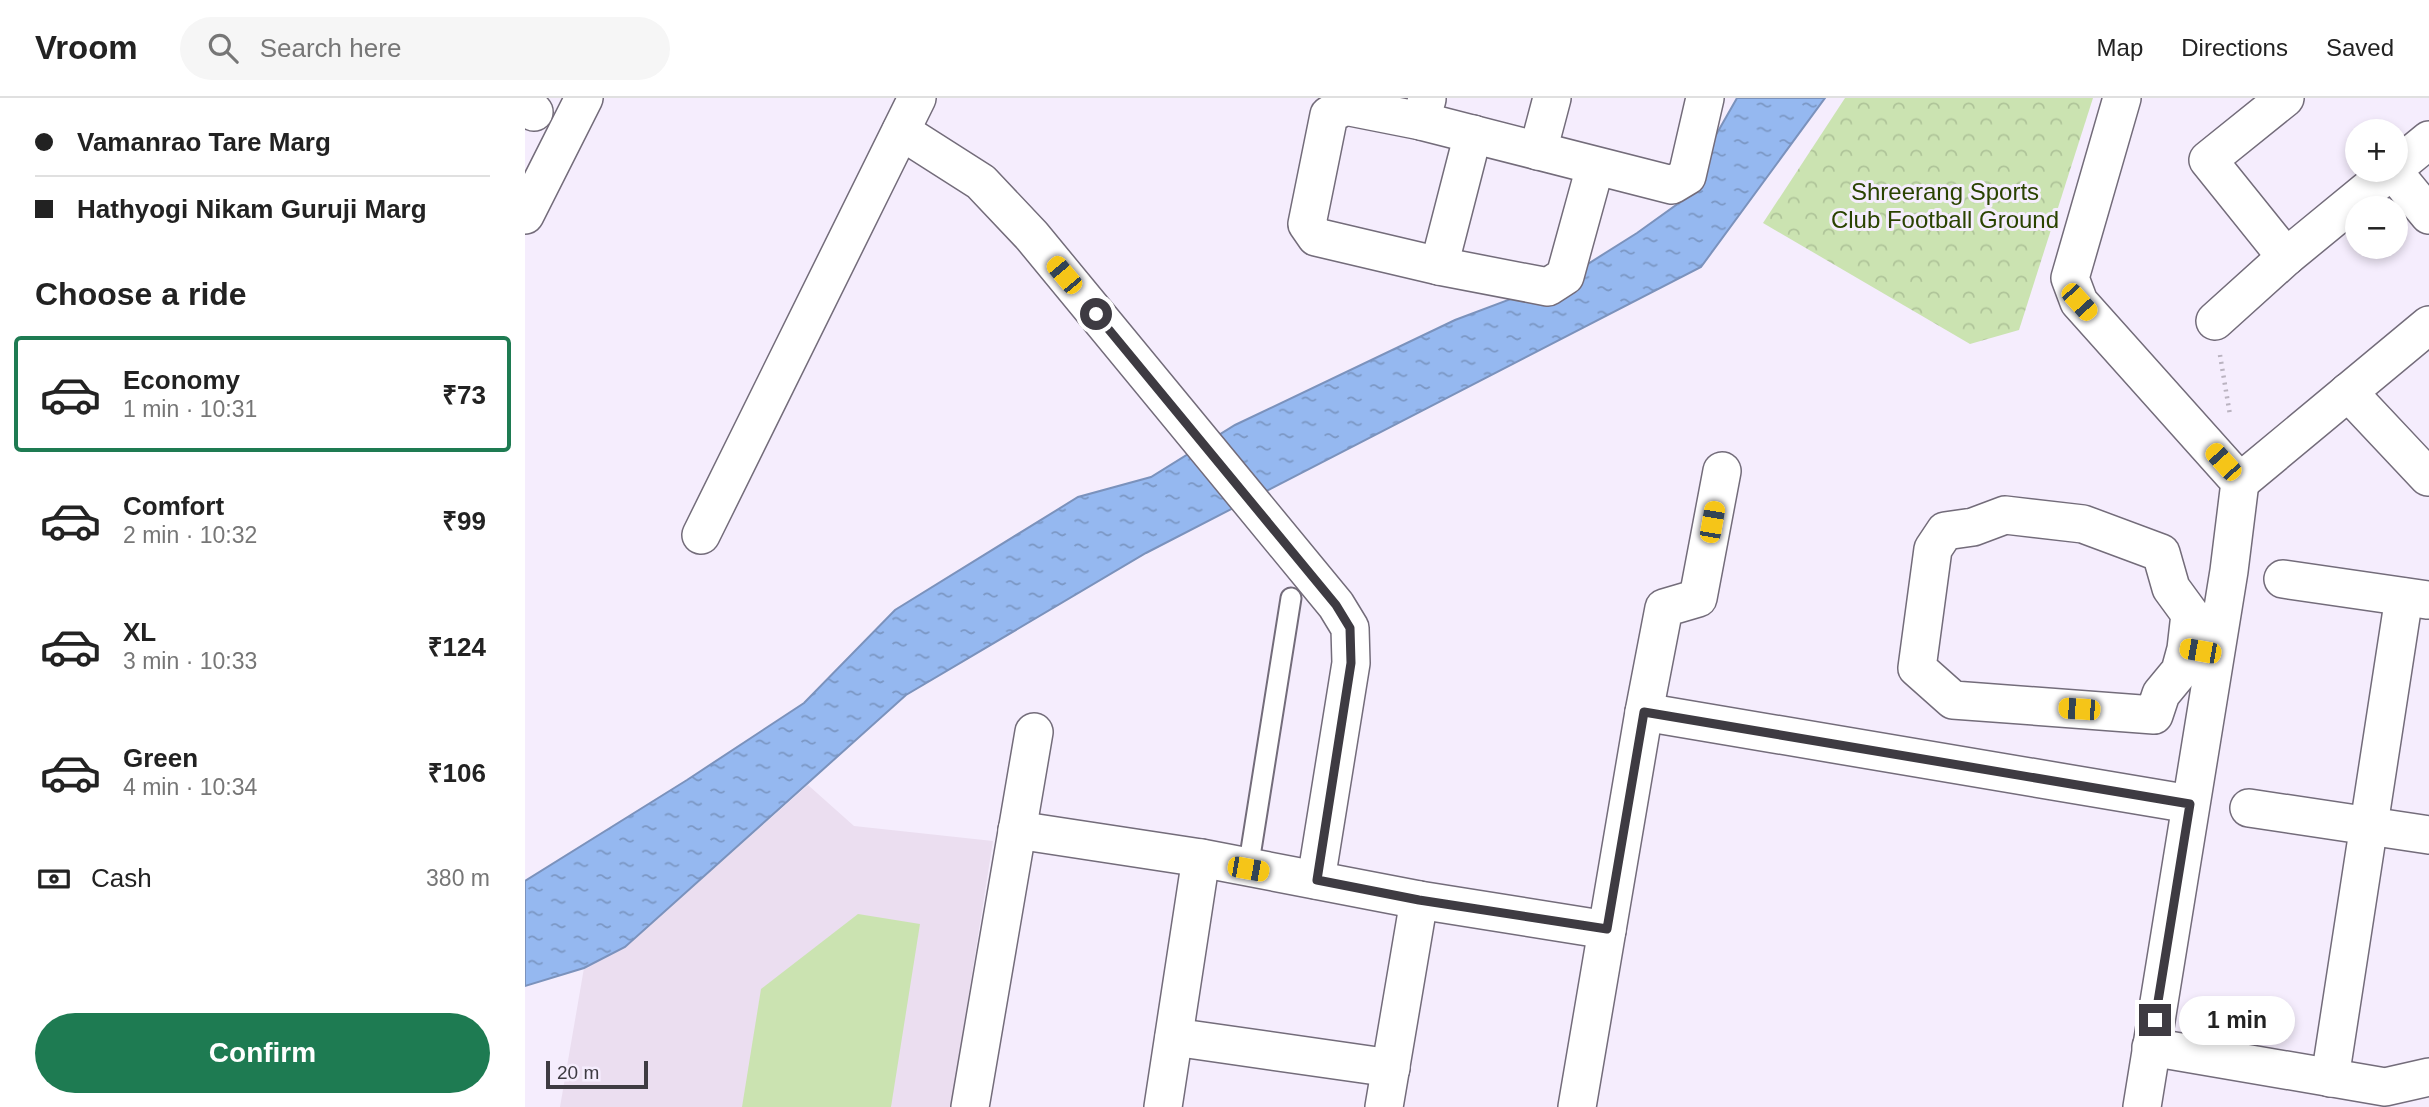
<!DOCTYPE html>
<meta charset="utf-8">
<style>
:root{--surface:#fff;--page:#f6f6f6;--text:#222;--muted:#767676;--line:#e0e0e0;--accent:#1e7b52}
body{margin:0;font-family:Helvetica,sans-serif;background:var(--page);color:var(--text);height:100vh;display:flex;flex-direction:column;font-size:26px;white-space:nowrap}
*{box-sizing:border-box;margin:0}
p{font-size:23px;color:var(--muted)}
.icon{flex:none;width:38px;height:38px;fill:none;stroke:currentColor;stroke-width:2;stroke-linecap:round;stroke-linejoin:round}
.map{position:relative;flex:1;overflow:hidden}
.sheet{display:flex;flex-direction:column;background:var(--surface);width:525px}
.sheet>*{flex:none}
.guide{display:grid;align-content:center;height:154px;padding:0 35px;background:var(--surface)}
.buttons{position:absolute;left:1820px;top:21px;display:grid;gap:14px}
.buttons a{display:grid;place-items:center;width:63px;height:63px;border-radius:50%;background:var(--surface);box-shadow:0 4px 10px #0003;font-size:35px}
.scale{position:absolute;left:21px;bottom:18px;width:102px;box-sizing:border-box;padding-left:7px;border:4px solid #3e3b42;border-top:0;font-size:19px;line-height:24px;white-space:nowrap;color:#3e3b42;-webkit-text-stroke:5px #f5edfd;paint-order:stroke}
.end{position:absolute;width:32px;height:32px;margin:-16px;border:9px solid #3e3b42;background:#fff;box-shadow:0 0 0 4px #fff}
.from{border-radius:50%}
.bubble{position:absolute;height:49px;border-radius:24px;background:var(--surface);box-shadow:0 4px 10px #0003;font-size:23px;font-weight:700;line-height:49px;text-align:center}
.car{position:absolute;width:21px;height:42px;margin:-21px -10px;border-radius:9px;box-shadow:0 0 5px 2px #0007;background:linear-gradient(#f5c518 24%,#345 0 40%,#f5c518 0 76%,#345 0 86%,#f5c518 0)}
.guide b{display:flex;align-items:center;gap:24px;height:66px;font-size:26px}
.guide b+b{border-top:2px solid var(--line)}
.guide i{width:18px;height:18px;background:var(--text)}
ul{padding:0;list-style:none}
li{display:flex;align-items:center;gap:21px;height:116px;margin:0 14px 10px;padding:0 21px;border:4px solid transparent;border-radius:7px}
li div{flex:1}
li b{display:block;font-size:26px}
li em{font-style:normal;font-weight:700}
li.current{border-color:var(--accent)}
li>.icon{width:63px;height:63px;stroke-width:1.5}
h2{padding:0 35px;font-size:32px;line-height:84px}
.pay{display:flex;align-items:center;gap:18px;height:77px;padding:0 35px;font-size:26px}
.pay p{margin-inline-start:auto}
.cta{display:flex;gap:14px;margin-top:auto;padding:14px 35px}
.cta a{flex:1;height:80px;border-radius:42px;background:var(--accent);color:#fff;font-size:28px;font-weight:700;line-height:80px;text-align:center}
header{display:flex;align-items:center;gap:42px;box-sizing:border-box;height:98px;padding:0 35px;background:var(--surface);border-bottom:2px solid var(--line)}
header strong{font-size:33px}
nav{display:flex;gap:38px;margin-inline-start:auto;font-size:24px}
.search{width:490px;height:63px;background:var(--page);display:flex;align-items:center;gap:18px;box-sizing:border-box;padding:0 24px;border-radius:38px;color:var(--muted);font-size:26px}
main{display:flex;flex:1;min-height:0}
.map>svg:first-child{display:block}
</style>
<header>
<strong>Vroom</strong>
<div class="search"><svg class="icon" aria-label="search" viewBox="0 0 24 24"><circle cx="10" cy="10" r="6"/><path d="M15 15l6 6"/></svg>Search here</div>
<nav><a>Map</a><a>Directions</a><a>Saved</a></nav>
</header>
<main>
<section class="sheet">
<div class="guide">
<b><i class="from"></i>Vamanrao Tare Marg</b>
<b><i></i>Hathyogi Nikam Guruji Marg</b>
</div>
<h2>Choose a ride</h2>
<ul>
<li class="current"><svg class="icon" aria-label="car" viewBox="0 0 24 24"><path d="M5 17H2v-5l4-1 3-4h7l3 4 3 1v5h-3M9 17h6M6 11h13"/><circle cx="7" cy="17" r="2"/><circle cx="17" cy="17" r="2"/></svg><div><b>Economy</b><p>1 min · 10:31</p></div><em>₹73</em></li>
<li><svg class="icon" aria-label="car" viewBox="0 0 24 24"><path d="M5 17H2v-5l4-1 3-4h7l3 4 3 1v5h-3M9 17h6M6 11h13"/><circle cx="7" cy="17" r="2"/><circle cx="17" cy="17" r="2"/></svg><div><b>Comfort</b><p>2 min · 10:32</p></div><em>₹99</em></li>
<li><svg class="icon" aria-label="car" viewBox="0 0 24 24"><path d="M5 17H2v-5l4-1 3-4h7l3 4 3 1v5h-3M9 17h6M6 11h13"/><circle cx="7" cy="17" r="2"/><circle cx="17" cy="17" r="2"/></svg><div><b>XL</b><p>3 min · 10:33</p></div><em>₹124</em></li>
<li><svg class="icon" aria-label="car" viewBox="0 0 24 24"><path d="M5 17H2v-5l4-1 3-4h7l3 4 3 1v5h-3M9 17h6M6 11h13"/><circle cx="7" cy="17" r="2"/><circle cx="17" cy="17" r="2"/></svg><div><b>Green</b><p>4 min · 10:34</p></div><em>₹106</em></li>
</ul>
<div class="pay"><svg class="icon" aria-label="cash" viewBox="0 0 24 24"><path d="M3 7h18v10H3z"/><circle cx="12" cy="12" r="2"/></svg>Cash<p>380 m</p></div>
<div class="cta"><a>Confirm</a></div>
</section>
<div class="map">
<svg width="1904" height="1009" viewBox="0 0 1904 1009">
<defs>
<pattern id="forest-crowns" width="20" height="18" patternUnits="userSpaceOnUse" patternTransform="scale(1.75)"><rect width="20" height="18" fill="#cbe3b1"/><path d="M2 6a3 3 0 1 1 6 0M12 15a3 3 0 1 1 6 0" fill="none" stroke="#afc499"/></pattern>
<pattern id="water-ripples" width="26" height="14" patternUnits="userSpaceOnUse" patternTransform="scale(1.75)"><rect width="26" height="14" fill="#95b8f0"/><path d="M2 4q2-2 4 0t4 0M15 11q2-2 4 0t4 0" fill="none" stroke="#7b97c4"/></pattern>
</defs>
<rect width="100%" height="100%" fill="#f5edfd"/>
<path fill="#ebdef0" d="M283,687l46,41 139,15 -42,266h-391l24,-139 41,-21z"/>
<path fill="url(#forest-crowns)" d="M1320,0h248l-74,232 -49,14 -207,-121z"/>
<path fill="#cbe3b1" d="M333,816l62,10 -29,183h-149l19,-118z"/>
<path fill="url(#water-ripples)" stroke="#7b92bc" stroke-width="2" d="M1212,0h88l-124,169 -555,286 -240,142 -281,252 -41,21 -59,18v-105l162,-101 117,-77 91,-93 183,-113 73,-20 84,-52 220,-105 109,-41 73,-46 39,-28z"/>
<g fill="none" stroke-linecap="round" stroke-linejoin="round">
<defs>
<path id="service" d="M723,771l43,-271"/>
<g id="minor">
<path d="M1597,0l-52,180 9,24 161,180 -11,89 -87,536"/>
<path d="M1760,0l-77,62 78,97"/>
<path d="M902,1l-6,22 251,64 15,-9 18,-78"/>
<path d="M0,10l9,4"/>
<path d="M896,23l-76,-15 -16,9 -22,109 9,13 123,29 109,21 17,-11 30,-109"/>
<path d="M376,33l80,51 51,54 304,369 14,23 1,35 -35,217"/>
<path d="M1013,53l14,-53"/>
<path d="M1871,69l33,-27"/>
<path d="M1867,72l37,45"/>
<path d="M0,117l59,-117"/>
<path d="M914,168l34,-132"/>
<path d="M1690,223l71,-64 106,-87"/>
<path d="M1823,294l80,85"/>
<path d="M1715,384l189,-157"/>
<path d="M176,437l216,-437"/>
<path d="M1758,481l144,21"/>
<path d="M1661,551l-6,22 -19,23 -7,21 -201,-15 -36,-32 16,-119 12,-18 28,-4 32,-12 78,9 78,29 10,35 19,26 -4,35 29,4"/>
<path d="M1119,614l546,92"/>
<path d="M1724,710l180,27"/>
<path d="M492,732l184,28 218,42 188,30"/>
<path d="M649,939l217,31"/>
<path d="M1626,949l234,40 44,-10"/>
<path d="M1805,980l74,-481"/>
<path d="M445,1009l64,-375"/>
<path d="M638,1009l38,-249"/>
<path d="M859,1009l35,-207"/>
<path d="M1052,1009l67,-395 20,-104 34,-10 24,-127"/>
</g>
</defs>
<use href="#service" stroke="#736c7a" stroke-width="23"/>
<use href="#minor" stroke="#736c7a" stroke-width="40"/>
<path stroke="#bab3c0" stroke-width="4.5" stroke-dasharray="2 5" stroke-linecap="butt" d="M1695,257l10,60"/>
<use href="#service" stroke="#fff" stroke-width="19"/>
<use href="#minor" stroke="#fff" stroke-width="37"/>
</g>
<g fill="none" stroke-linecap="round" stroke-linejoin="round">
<path stroke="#3e3b42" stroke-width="9" d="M571,216l240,291 14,23 1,35 -34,217 102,20 188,29 37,-217 546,92 -35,216"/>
</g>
<g text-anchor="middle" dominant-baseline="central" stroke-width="6" stroke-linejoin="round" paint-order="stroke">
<g font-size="24" fill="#2a4300" stroke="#f5edfd">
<text x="1420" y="93">Shreerang Sports<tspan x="1420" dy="28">Club Football Ground</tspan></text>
</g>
</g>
</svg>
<div class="buttons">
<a>+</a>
<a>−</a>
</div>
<div class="scale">20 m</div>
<i class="end from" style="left:571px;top:216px"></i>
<i class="end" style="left:1630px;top:922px"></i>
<div class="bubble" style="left:1654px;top:898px;width:116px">1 min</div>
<i class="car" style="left:539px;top:177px;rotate:320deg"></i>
<i class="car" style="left:1554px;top:204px;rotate:138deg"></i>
<i class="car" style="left:1698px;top:364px;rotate:318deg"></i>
<i class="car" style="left:1187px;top:424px;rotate:10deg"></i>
<i class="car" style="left:1675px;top:553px;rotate:280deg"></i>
<i class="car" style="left:1554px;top:611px;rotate:274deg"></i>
<i class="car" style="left:723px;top:771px;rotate:100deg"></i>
</div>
</main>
